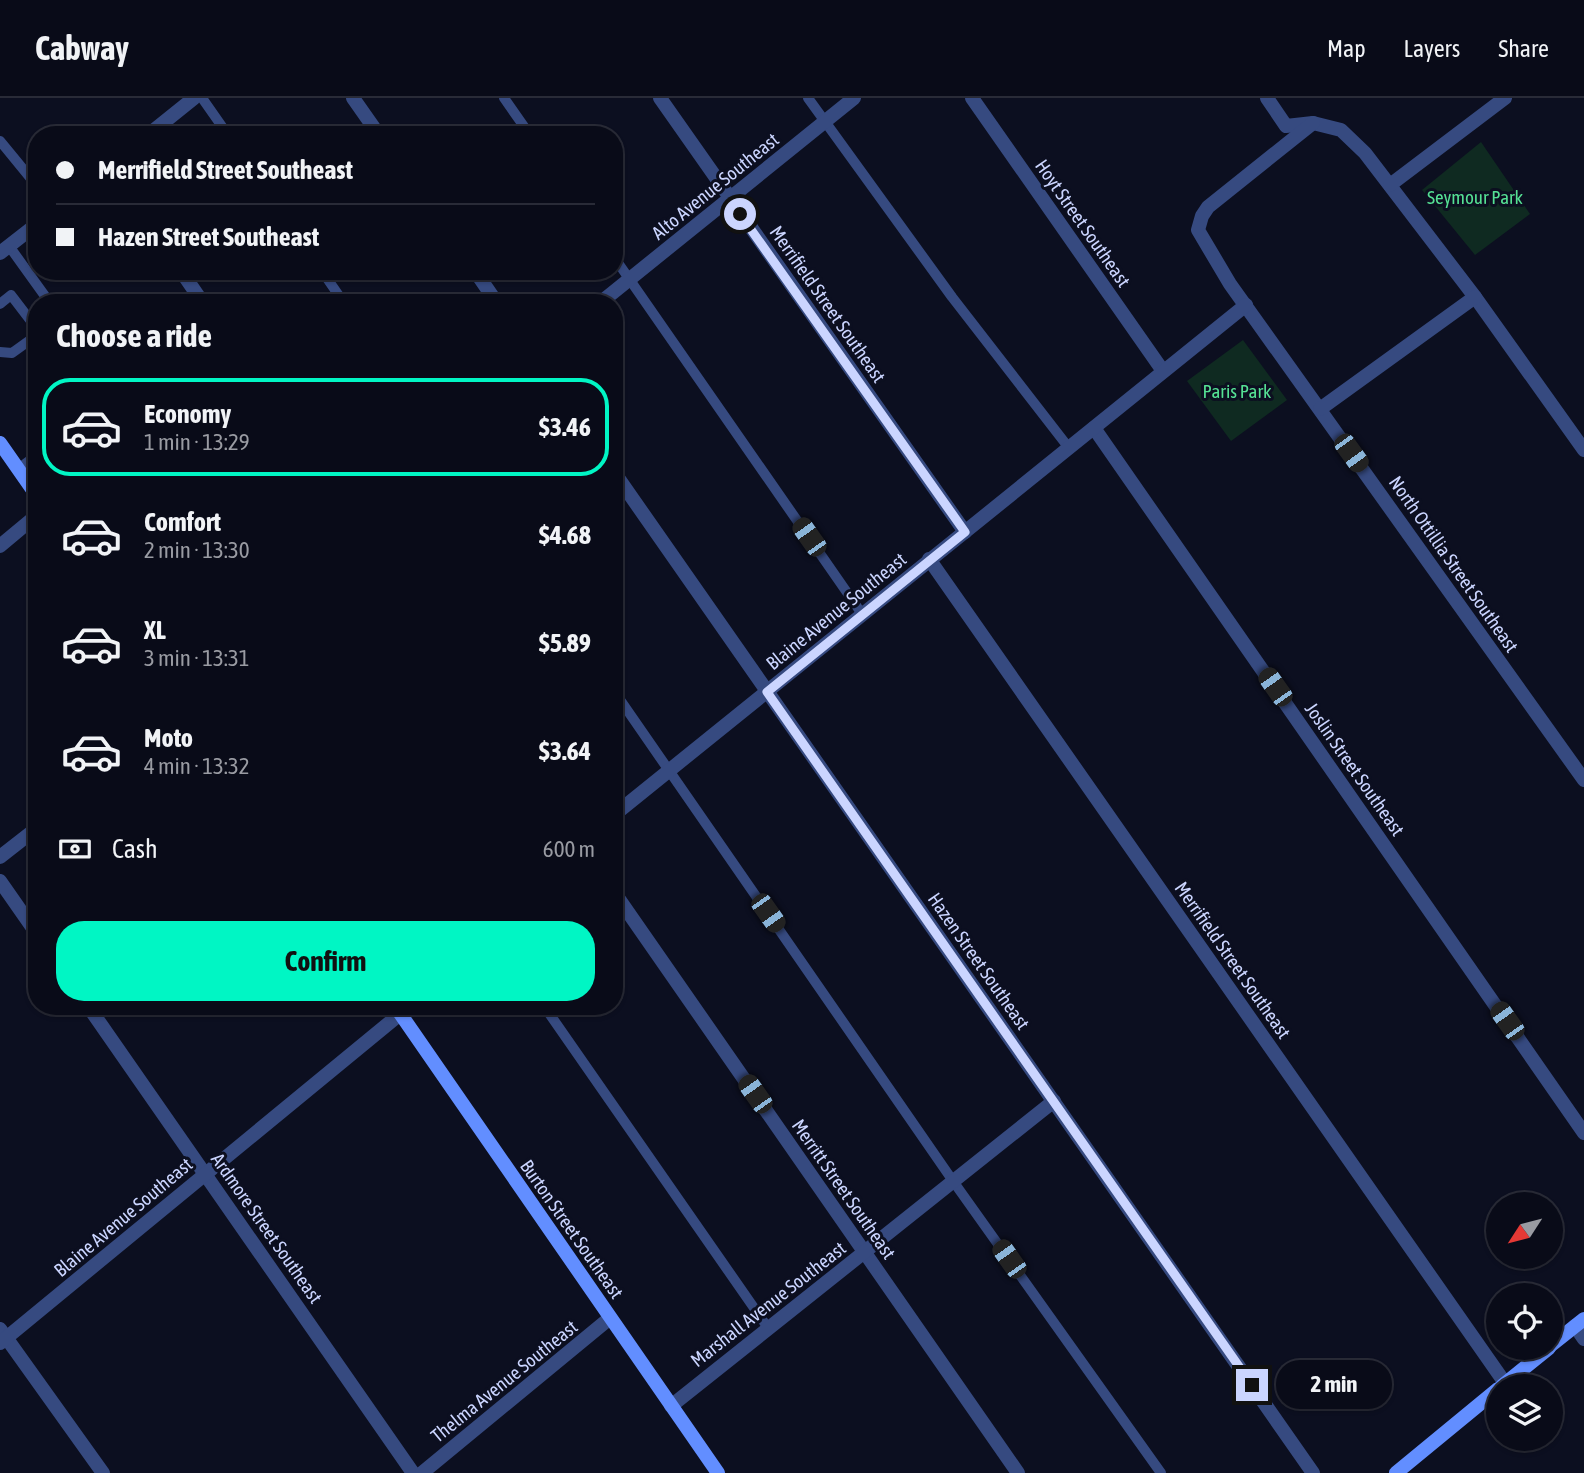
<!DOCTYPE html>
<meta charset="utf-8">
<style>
:root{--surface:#090b18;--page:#121421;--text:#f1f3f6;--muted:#999ba2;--line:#292b37;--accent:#00f6c4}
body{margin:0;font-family:"Asap Condensed",sans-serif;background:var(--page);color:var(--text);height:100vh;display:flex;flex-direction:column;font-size:26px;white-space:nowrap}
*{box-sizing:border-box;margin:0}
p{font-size:23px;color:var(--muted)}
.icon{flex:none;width:38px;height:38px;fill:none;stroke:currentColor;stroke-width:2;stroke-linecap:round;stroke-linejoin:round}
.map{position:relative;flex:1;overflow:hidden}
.sheet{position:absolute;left:28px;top:196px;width:595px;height:721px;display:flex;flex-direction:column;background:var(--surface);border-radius:28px;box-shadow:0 2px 5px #0004,0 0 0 2px var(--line)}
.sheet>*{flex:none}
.top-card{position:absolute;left:28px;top:28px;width:595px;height:154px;border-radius:28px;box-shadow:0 2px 5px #0004,0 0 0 2px var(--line);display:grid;align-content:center;height:154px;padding:0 28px;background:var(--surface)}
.needle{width:46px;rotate:234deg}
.controls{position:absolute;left:1486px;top:1094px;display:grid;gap:14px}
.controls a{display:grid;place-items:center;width:77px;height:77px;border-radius:50%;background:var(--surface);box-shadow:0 2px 5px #0004,0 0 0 2px var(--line);font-size:35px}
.end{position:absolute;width:32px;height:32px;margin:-16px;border:9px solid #cbd5ff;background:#111;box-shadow:0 0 0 4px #111}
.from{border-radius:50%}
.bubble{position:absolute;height:49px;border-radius:24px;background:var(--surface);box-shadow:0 2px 5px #0004,0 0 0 2px var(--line);font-size:23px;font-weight:700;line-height:49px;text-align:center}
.car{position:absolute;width:21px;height:42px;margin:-21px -10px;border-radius:9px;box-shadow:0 0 5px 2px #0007;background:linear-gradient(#222 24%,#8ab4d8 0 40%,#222 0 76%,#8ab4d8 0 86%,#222 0)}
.top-card b{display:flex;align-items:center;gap:24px;height:66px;font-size:26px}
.top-card b+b{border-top:2px solid var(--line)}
.top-card i{width:18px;height:18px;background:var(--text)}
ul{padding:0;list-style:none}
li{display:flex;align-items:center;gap:21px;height:98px;margin:0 14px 10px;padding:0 14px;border:4px solid transparent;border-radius:28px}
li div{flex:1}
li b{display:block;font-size:26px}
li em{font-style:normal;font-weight:700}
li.current{border-color:var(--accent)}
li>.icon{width:63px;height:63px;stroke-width:1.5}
h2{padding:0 28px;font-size:32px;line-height:84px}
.pay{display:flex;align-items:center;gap:18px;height:77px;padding:0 28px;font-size:26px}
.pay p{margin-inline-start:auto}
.primary-button{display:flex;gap:14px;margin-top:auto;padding:14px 28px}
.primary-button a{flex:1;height:80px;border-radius:28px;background:var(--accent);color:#111;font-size:28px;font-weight:700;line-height:80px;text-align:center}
header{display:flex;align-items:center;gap:42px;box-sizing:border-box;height:98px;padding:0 35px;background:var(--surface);border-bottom:2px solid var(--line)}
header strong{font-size:33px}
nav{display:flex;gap:38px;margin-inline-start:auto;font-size:24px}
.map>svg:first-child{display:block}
</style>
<header>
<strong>Cabway</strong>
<nav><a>Map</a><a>Layers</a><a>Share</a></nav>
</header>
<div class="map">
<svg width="1584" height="1375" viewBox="0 0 1584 1375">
<rect width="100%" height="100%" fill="#0c0f20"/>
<g fill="#0f2a21">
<path d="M1481,44l49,72 -55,41 -53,-65z"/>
<path d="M1243,242l44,60 -56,41 -44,-60z"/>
</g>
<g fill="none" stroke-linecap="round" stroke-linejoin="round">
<g stroke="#364a80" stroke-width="10">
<path d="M202,0l26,37"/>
<path d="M504,0l26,37"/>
<path d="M808,0l144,199 117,151"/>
<path d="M0,43l37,45"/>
<path d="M9,148l41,57"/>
<path d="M614,159l248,357"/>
<path d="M322,173l22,32"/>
<path d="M0,206l11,-9 26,34"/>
<path d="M0,254l12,1 25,-18"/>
<path d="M18,371l19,-14"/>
<path d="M614,593l339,490 208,292"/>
<path d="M544,908l224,322"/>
</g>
<g stroke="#364a80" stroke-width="14">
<path d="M353,0l26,37"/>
<path d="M660,0l305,434"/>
<path d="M972,0l191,273"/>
<path d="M1267,0l19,28 27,-3 28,7 24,23 110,144 109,153"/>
<path d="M1313,25l-105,84 -6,9 -4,14 32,54 354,496"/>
<path d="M148,37l46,-37"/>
<path d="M1390,87l115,-87"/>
<path d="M0,155l37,-29"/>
<path d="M181,173l22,32"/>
<path d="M475,173l22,32"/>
<path d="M600,205l254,-205"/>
<path d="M1320,311l155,-112"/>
<path d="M1094,330l490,705"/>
<path d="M614,374l699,1001"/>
<path d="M0,448l37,-31"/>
<path d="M929,461l576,824"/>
<path d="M614,717l632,-510"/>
<path d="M0,759l37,-29"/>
<path d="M0,783l37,53"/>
<path d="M614,794l404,581"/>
<path d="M88,908l325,467"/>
<path d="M1575,1228l9,13"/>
<path d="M0,1231l103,144"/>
<path d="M0,1245l400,-329"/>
<path d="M671,1308l383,-305"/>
<path d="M422,1375l188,-155"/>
</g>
<g stroke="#628eff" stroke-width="14">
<path d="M0,345l37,53"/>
<path d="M395,908l323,467"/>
<path d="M1550,1248l34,-27"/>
<path d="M1502,1288l47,-38"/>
<path d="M1396,1375l102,-84"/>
</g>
</g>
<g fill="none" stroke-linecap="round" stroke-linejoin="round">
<path stroke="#cbd5ff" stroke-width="9" d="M740,116l225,318 -198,160 485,693"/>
</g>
<g text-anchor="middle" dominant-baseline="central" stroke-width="6" stroke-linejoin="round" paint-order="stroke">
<g font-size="19" fill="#cbd5ff" stroke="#0c0f20">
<text transform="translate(715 88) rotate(-39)">Alto Avenue Southeast</text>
<text transform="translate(1083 125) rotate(55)">Hoyt Street Southeast</text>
<text transform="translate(828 206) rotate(55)">Merrifield Street Southeast</text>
<text transform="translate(1454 466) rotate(55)">North Ottillia Street Southeast</text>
<text transform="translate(836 513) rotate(-39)">Blaine Avenue Southeast</text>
<text transform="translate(1355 671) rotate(55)">Joslin Street Southeast</text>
<text transform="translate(1233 862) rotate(55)">Merrifield Street Southeast</text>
<text transform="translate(979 863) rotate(55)">Hazen Street Southeast</text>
<text transform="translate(844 1091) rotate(55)">Merritt Street Southeast</text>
<text transform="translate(123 1119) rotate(-40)">Blaine Avenue Southeast</text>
<text transform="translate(267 1130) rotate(55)">Ardmore Street Southeast</text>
<text transform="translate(572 1131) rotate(55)">Burton Street Southeast</text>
<text transform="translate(768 1206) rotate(-38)">Marshall Avenue Southeast</text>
<text transform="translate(504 1283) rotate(-39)">Thelma Avenue Southeast</text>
</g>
<g font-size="19" fill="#55e194" stroke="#0c0f20">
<text x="1475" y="99">Seymour Park</text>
<text x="1237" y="293">Paris Park</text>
</g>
</g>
</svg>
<div class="controls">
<a><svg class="needle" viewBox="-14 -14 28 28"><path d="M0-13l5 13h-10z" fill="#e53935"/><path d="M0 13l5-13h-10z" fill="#999ba2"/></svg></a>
<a><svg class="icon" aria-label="locate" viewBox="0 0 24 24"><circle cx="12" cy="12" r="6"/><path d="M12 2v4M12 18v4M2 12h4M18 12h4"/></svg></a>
<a><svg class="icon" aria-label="layers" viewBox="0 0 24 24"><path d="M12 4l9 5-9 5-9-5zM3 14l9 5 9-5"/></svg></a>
</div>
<i class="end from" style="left:740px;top:116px"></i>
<i class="end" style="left:1252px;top:1287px"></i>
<div class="bubble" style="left:1276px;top:1262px;width:116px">2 min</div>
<i class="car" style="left:1351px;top:355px;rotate:144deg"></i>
<i class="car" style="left:809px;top:439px;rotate:325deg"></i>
<i class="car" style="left:1275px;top:589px;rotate:325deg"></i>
<i class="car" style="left:768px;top:815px;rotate:145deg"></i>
<i class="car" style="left:1507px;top:923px;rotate:325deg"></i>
<i class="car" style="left:755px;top:996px;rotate:325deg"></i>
<i class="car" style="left:1009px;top:1161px;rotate:325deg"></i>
<div class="top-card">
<b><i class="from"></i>Merrifield Street Southeast</b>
<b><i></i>Hazen Street Southeast</b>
</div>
<section class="sheet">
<h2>Choose a ride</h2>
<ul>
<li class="current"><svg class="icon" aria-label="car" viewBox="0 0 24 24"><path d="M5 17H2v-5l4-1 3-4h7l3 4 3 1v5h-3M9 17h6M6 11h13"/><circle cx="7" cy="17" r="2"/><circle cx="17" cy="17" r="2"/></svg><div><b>Economy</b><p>1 min · 13:29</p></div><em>$3.46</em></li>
<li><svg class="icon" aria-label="car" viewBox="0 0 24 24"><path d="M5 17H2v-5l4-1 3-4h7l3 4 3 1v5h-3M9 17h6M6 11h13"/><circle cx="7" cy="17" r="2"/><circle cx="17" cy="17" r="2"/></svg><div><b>Comfort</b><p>2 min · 13:30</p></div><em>$4.68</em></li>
<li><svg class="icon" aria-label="car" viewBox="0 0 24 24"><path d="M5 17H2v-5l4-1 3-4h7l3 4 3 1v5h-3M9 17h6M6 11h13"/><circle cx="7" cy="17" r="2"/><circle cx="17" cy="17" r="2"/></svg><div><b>XL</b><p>3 min · 13:31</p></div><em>$5.89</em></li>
<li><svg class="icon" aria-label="car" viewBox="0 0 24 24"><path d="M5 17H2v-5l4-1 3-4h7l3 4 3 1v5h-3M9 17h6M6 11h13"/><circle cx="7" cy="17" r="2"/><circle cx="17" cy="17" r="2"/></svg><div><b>Moto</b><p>4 min · 13:32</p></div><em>$3.64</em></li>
</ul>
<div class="pay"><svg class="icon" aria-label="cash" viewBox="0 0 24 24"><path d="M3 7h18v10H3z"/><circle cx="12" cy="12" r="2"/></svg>Cash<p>600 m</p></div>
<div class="primary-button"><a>Confirm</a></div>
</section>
</div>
